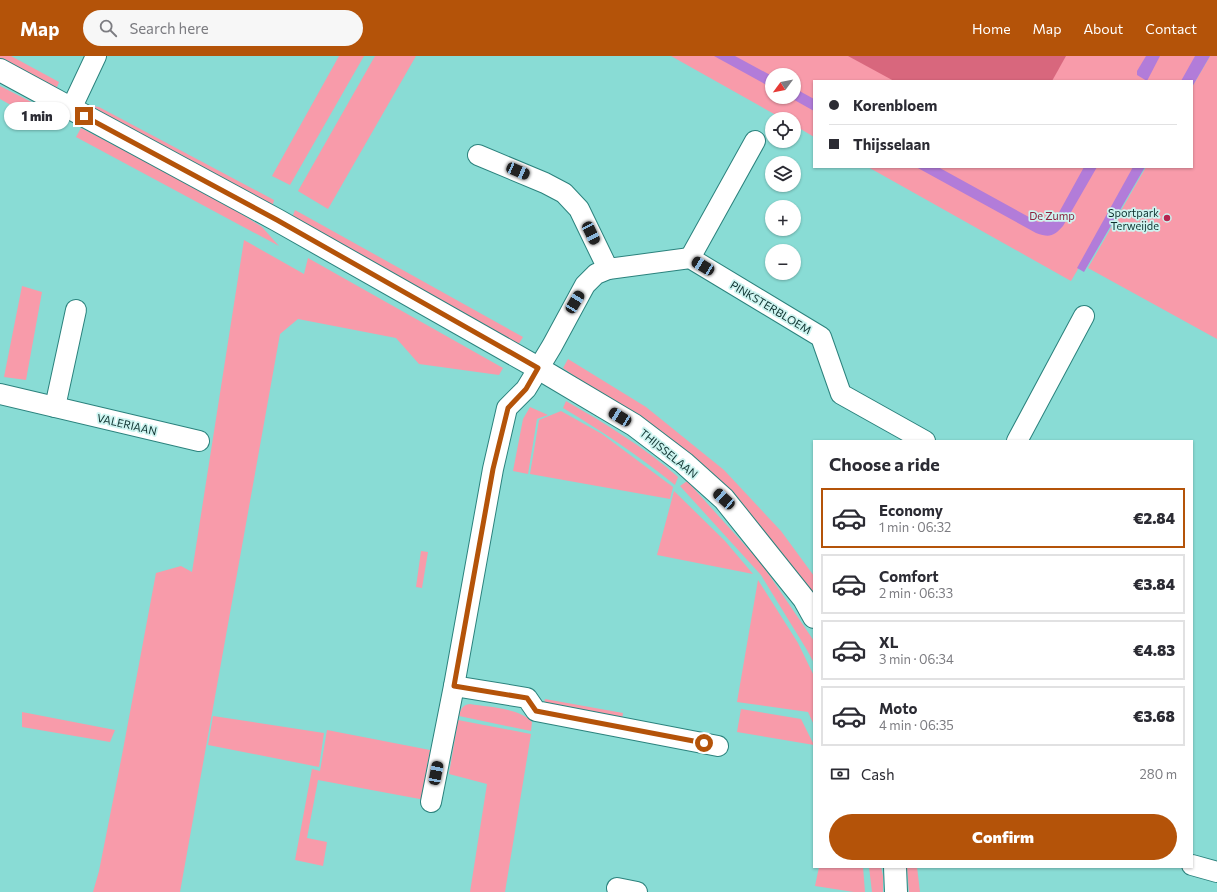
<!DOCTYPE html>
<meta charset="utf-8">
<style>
:root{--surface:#fff;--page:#f7f7f7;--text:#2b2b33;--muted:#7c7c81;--line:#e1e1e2;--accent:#b45309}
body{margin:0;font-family:Commissioner,sans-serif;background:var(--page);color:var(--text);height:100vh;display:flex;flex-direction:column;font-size:15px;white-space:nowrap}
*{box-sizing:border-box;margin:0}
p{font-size:13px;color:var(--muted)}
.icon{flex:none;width:22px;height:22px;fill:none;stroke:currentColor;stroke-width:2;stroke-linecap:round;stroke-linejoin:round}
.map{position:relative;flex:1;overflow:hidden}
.sheet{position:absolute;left:813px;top:384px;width:380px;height:428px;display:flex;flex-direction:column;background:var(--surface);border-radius:0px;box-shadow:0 1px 3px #0004}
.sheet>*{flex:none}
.top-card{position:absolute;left:813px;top:24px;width:380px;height:88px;border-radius:0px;box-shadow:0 1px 3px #0004;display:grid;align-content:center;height:88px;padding:0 16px;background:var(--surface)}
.needle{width:26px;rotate:238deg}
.buttons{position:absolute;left:765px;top:12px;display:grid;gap:8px}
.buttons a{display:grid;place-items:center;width:36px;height:36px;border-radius:50%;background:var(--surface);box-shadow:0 1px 3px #0004;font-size:20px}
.end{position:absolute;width:18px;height:18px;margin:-9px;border:5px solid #b45309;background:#fff;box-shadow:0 0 0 2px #fff}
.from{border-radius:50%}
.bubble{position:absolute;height:28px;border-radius:14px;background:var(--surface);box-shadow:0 1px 3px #0004;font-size:13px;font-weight:800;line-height:28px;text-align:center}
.car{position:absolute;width:12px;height:24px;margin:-12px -6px;border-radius:5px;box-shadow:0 0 3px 1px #0007;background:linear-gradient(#222 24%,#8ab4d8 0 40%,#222 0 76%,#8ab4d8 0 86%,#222 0)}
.top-card b{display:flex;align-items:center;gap:14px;height:38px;font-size:15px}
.top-card b+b{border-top:1px solid var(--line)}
.top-card i{width:10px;height:10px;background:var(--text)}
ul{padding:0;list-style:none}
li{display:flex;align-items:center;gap:12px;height:60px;margin:0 8px 6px;padding:0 8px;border:2px solid var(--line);border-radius:0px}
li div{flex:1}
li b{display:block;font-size:15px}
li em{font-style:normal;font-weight:800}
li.selected{border-color:var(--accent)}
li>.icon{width:36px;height:36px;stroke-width:1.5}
h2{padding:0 16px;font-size:18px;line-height:48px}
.pay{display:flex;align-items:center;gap:10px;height:44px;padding:0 16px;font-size:15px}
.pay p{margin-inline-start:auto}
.primary-button{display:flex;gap:8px;margin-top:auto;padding:8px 16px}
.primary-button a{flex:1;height:46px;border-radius:24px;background:var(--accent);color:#fff;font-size:16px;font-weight:800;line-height:46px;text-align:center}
header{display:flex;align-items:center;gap:24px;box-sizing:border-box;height:56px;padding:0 20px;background:var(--accent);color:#fff}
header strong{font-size:19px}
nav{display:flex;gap:22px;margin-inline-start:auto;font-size:14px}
.search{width:280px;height:36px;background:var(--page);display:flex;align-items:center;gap:10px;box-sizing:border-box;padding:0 14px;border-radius:22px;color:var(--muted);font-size:15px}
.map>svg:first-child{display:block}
</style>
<header>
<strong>Map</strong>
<div class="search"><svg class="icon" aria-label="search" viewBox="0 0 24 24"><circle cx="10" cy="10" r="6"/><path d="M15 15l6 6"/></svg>Search here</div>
<nav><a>Home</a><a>Map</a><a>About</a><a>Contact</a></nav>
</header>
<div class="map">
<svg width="1217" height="836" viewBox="0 0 1217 836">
<rect width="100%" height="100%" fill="#89dcd5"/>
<g fill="#f89baa" fill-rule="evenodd">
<path d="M0,0h11l48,26 -4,10 -55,-29z"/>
<path d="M339,0h25l-74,129 -18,-9z"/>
<path d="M375,0h41l-88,153 -30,-18z"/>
<path d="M671,0h531l-14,25h-374v56l-20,-12v-6h-11zM772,19h22v22h-22z"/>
<path d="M1210,0h7v283l-129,-71 58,-101h46v-80z"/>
<path d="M0,30l55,28 -10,10 -45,-25z"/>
<path d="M86,49l13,2 175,93 -2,8z"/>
<path d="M81,72l139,72 42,27 17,19 -203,-109z"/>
<path d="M868,111h270l-67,114z"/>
<path d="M295,154l228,127 -5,8 -226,-127z"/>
<path d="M244,184l60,34 4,-16 195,110 -4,7 -80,-11 -23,-26 -98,-19 -18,15 -100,558h-87l6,-21 23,-116 34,-182 25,-7 11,6z"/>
<path d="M22,230l20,6 -16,88 -22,-3z"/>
<path d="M568,303l78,48 78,63 57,61 33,45v35l-114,-146 -137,-97z"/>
<path d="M566,345c40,23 78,46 112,76l-3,8c-36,-29 -73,-54 -112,-77z"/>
<path d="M530,351l18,8 -11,4 -9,55 -15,-3 10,-52z"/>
<path d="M561,355l41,23 71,53 -3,12 -140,-25 9,-54z"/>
<path d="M687,425l74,82 53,78v22l-7,-13 -46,-75 -81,-89z"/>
<path d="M674,435l51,50 28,33 -96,-19z"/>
<path d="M421,495l7,1 -6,36 -6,-1z"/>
<path d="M758,524l40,63 16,33v49l-6,-13 -71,-10z"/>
<path d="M545,643l78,14 -2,12 -78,-14z"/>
<path d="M470,648c18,3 50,4 62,18l-1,9 -72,-15c2,-7 3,-11 11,-12z"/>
<path d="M741,653l60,10 13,26 -77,-13z"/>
<path d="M22,656l93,18 -5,12 -88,-15z"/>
<path d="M213,660l111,17 -5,34 -111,-22z"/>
<path d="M458,664l73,14 -26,158h-35l17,-108 -38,-10z"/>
<path d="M327,674l103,20 -4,22 9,2 -10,26 -107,-20 -11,58 20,4 -4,24 -28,-6 17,-91 8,2z"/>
<path d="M819,811h44l2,25h-11l-39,-6z"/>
<path d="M869,811h12l2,9v16h-11z"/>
<path d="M907,811h10l3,25h-11z"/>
</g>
<path fill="#d8677d" d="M848,0h218l-14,25h-158z"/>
<g fill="#b27cd9">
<path d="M714,0h21l37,20v12z"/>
<path d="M1146,0h14l-13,25 -10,-6v-4z"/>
<path d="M1195,0h15l-18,31v-6h-11z"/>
<path d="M794,32l20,11v12l-25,-14h5z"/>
<path d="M916,111h22l100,55 10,-1 9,-5 27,-49h13l-34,59c-9,10 -13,12 -27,7z"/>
<path d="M1133,111h12l-61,105 -7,-4z"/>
</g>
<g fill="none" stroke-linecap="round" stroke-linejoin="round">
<defs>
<g id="street">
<path d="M71,53l25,-53"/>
<path d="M478,99l67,28 19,10 15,16 29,60"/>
<path d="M690,202l65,-117"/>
<path d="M0,338l199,47"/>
<path d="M55,351l21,-97"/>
<path d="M1017,385l67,-125"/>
<path d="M454,630l73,12 9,13 182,35"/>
<path d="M431,746l23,-116 39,-217 14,-61 19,-19 26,-43 33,-61 11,-11 12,-5 82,-11 131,79 20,57 84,47"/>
<path d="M1192,809l25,7"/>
<path d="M617,832l20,4"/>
</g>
<g id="secondary">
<path d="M0,14l277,150 261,148 96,57 50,38 40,36 80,100 10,18"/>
<path d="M895,811l1,25"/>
</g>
</defs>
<use href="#street" stroke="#2b827d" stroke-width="22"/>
<use href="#secondary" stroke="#2b827d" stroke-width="24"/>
<use href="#street" stroke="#fff" stroke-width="20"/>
<use href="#secondary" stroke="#fff" stroke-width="22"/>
</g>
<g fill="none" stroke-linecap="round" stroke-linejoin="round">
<path stroke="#b45309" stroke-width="5" d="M84,60l193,104 261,148 -12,21 -18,19 -15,61 -39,217 73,12 9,13 168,32"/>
</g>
<circle fill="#b52550" stroke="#cdf4f0" stroke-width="1.5" cx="1167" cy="162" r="4"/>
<g text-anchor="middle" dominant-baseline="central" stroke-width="3.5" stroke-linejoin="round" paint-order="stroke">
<g font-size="11" fill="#0e322f" stroke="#cdf4f0" text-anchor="end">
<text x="1159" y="156">Sportpark<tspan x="1159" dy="13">Terweijde</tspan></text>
</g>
<g font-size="11" fill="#89223e" stroke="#cdf4f0">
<text x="1052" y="159">De Zump</text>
</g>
<g font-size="11" fill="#0e322f" stroke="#cdf4f0">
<text transform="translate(771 251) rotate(31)">PINKSTERBLOEM</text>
<text transform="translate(127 368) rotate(13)">VALERIAAN</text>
<text transform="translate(669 397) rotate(39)">THIJSSELAAN</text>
</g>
</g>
</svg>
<div class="buttons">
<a><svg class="needle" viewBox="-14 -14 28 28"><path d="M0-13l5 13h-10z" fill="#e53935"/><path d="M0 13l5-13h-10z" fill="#7c7c81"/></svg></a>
<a><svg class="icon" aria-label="locate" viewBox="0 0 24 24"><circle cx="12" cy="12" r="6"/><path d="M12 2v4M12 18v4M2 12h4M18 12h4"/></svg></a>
<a><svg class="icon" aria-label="layers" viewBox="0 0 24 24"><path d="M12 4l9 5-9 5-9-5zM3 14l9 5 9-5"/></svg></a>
<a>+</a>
<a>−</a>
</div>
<i class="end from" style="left:704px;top:687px"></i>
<i class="end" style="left:84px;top:60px"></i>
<div class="bubble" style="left:4px;top:46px;width:66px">1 min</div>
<i class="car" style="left:518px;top:115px;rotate:113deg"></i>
<i class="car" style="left:591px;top:177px;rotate:154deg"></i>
<i class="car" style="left:703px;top:210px;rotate:301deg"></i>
<i class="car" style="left:575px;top:246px;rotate:31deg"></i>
<i class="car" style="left:620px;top:361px;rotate:301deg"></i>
<i class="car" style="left:724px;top:443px;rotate:312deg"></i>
<i class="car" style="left:436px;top:717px;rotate:11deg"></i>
<div class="top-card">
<b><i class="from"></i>Korenbloem</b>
<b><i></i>Thijsselaan</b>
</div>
<section class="sheet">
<h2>Choose a ride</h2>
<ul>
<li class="selected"><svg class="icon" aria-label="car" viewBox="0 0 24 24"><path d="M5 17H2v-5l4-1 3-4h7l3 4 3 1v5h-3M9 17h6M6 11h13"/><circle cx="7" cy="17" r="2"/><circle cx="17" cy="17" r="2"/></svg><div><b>Economy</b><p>1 min · 06:32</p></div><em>€2.84</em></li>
<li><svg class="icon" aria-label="car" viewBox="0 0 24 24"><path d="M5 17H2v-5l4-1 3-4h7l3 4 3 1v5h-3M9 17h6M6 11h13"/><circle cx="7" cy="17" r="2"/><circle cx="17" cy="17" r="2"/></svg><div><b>Comfort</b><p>2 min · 06:33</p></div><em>€3.84</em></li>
<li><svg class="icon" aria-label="car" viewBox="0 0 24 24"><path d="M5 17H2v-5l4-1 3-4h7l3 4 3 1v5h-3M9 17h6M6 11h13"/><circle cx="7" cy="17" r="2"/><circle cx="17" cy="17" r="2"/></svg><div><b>XL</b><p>3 min · 06:34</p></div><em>€4.83</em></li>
<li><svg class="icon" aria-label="car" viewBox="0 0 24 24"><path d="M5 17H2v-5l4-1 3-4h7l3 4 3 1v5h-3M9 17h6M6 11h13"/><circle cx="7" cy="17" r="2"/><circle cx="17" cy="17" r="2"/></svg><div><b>Moto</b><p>4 min · 06:35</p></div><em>€3.68</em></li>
</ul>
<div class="pay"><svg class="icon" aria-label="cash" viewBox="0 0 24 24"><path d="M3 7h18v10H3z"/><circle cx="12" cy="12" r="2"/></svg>Cash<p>280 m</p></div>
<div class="primary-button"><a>Confirm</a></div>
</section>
</div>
